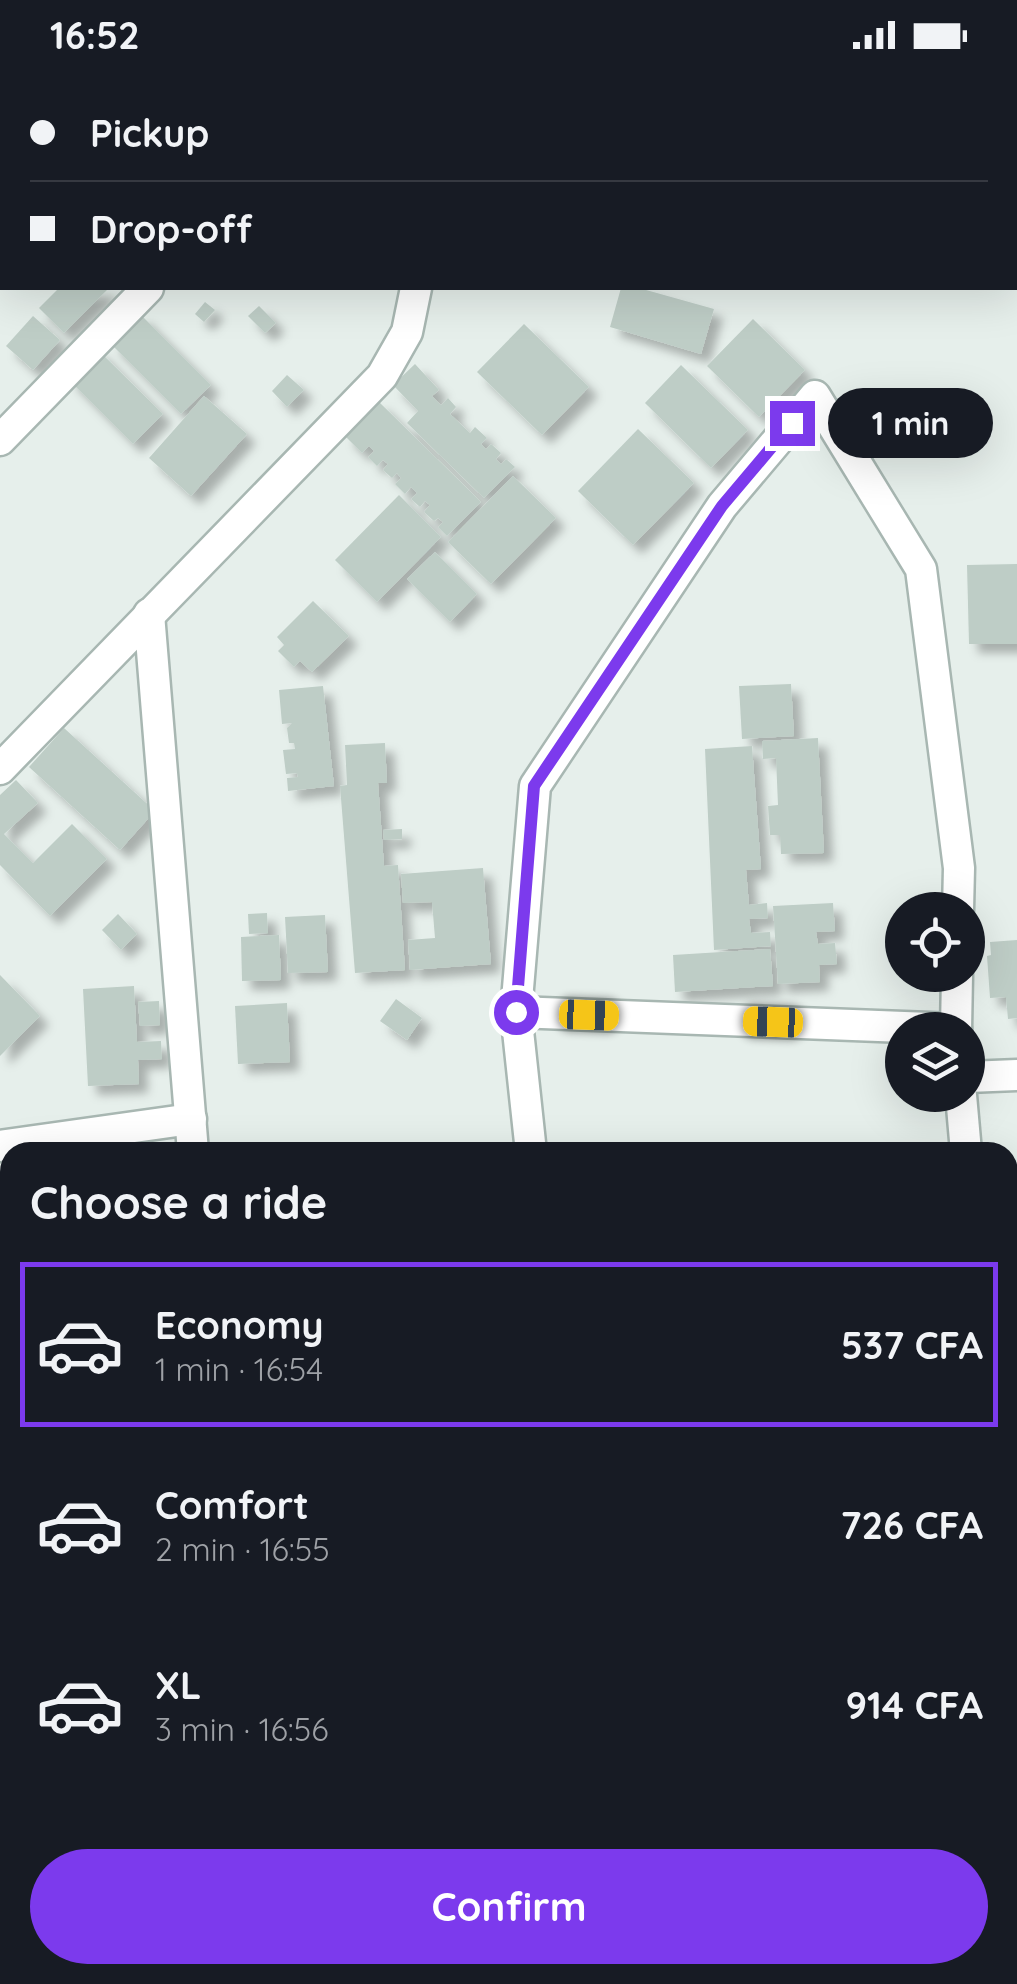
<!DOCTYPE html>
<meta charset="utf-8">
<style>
:root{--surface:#171b24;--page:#242831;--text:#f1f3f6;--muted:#9ea1a6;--line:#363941;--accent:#7c3aed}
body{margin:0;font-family:Quicksand,sans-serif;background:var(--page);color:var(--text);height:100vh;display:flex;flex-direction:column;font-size:38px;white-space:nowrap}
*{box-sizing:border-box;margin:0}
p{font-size:32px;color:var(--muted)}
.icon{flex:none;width:55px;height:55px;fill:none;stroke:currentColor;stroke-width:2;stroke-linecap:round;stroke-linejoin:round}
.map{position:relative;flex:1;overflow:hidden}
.details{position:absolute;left:0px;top:1072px;width:1018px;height:842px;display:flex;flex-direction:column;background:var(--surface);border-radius:30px 30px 0 0;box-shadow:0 10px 40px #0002}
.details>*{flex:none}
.banner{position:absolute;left:0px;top:0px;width:1018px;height:220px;box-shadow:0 10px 40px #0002;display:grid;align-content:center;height:220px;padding:0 30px;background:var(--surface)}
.fabs{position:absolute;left:885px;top:822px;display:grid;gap:20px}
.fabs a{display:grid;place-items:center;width:100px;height:100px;border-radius:50%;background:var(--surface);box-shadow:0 10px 40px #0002;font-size:50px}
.end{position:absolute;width:45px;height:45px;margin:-22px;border:12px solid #7c3aed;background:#fff;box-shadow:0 0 0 5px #fff}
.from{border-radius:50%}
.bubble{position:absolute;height:70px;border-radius:35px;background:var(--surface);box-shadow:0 10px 40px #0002;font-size:32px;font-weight:800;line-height:70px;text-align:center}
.car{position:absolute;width:30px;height:60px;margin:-30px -15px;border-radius:12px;box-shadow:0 0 8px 2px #0007;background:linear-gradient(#f5c518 24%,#345 0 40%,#f5c518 0 76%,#345 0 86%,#f5c518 0)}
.banner b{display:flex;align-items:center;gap:35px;height:95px;font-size:38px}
.banner b+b{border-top:2px solid var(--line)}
.banner i{width:25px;height:25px;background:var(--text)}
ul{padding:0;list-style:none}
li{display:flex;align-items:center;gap:30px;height:165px;margin:0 20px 15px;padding:0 10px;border:5px solid transparent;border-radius:0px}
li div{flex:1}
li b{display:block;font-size:38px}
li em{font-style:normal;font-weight:800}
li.current{border-color:var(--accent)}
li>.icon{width:90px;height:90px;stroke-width:1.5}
h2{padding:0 30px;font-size:45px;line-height:120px}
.cta{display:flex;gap:20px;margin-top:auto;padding:20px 30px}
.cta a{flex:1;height:115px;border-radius:60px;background:var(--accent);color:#fff;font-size:40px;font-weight:800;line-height:115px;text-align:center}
.status{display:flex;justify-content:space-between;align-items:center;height:70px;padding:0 50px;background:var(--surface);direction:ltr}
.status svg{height:28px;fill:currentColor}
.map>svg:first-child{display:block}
</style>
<div class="status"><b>16:52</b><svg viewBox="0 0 49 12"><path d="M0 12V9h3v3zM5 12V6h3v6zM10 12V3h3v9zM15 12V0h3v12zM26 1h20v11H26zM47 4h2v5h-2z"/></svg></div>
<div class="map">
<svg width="1017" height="1914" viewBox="0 0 1017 1914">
<defs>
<filter id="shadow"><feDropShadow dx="9" dy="9" stdDeviation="5" flood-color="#0004"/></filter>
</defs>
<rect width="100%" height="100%" fill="#e6efeb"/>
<g fill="#becdc6" filter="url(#shadow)">
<path d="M59,218h50l-45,45 -25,-25z"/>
<path d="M621,218h18l75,21 -13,45 -91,-27z"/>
<path d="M205,232l10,8 -11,12 -9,-8z"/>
<path d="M259,236l17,17 -11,10 -17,-17z"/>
<path d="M140,244l71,71 -30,29 -71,-71z"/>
<path d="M33,246l27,24 -27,30 -27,-24z"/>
<path d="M753,249l52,51 -46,47 -52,-51z"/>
<path d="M524,254l65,63 -47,48 -65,-63z"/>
<path d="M96,278l67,66 -30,30 -66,-66z"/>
<path d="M415,294l24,26 -7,6 9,9 7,-7 8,9 -6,7 20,19 5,-6 12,11 -6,6 5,5 5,-5 10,9 -5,6 5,5 5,-5 9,8 -31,31 -77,-75 11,-12 -25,-26z"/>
<path d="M681,295l67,65 -37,38 -66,-65z"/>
<path d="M287,305l17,15 -17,17 -15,-16z"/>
<path d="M204,326l43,38 -56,62 -42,-38z"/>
<path d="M378,331l103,101 -34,34 -9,-9 5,-5 -5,-4 -4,3 -10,-9 6,-7 -5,-4 -5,6 -9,-8 6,-6 -6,-6 -6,7 -10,-10 6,-6 -4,-5 -5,5 -9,-8 5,-6 -5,-4 -6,6 -9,-9 6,-6 -5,-5 -7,7 -18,-18z"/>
<path d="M638,359l56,54 -61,62 -55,-54z"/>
<path d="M513,406l43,42 -65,66 -43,-42z"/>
<path d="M399,425l42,42 -64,65 -42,-42z"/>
<path d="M435,482l42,42 -27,28 -43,-43z"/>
<path d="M1017,494v80h-48l-2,-79z"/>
<path d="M313,531l36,35 -37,36 -12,-11 -6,6 -16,-16 6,-6 -7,-8z"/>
<path d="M791,614l3,52 -52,3 -3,-53z"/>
<path d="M323,616l11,100 -46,5 -1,-13 11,-1 -1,-4 -11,1 -3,-24 12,-1 -1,-6h-5l-2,-15 5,-5 -10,1 -3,-34z"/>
<path d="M64,658l91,83 -35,39 -91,-83z"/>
<path d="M818,668l6,115 -43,1 -1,-19h-10l-2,-29 10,-1 -2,-47 -13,1 -1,-18z"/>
<path d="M385,673l2,40h-9l6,83 14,-1 7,105 -50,3 -15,-187 7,-1 -2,-40z"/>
<path d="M752,676l9,123 -15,1 3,35 18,-2 1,15 -19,1 2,14 19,-1 1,14 -57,4 -9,-201z"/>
<path d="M16,710l22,23 -34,31 29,29 39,-39 35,35 -57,57 -50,-51v-70z"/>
<path d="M402,759v10l-18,1 -1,-10z"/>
<path d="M483,798l8,96 -81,6 -2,-30 27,-2 -3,-36 -29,1 -2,-29z"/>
<path d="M833,833l2,28 -19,1 2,12 17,-1 2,21 -18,1 1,17 -42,2 -5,-78z"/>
<path d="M267,843l1,20 -19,1 -1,-20z"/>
<path d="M118,844l19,20 -16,16 -19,-20z"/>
<path d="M325,845l3,57 -40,1 -3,-56z"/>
<path d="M279,865l2,45 -39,1 -1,-44z"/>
<path d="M1017,870v78l-9,1 -2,-22 -16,1 -3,-42 4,-1 -1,-13z"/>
<path d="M770,879l3,37 -98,6 -2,-37z"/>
<path d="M0,905l40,41 -40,40z"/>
<path d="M134,916l3,56 24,-1 1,18 -24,1 1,24 -51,2 -5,-97z"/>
<path d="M396,929l26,19 -15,22 -27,-19z"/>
<path d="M159,931l1,24 -20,1 -2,-24z"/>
<path d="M287,933l3,59 -52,2 -3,-58z"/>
<path d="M698,1074v8h-45v-5z"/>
<path d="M10,1127v84l-10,1v-84z"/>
<path d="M1017,1142v92l-8,1 -1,-92z"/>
<rect x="0" y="1285" width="10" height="115"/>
<path d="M10,1403v87l-10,1v-87z"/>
<path d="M477,1905h43l1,9h-43z"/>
<path d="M526,1905h46v9h-45z"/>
<path d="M716,1905h14v9h-13z"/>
<path d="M739,1905h62l1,9h-63z"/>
<path d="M805,1905h33l1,9h-34z"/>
<path d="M861,1905l1,9h-16l-1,-8z"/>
<path d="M870,1905h43v4h13v5h-56z"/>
<rect x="964" y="1910" width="24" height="4"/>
</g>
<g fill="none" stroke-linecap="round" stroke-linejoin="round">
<defs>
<g id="street">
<path d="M633,2l3,-2"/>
<path d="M0,370l148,-152"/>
<path d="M149,544l44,538"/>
<path d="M0,699l382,-393 25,-44 9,-44"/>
<path d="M516,942l440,17"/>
<path d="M956,960l1,-55"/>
<path d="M968,1007l49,-2"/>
<path d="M961,1025l5,57"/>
<path d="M0,1076l191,-27"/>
<path d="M531,1082l-15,-140 19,-226 187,-280 93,-110 106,173 38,299 -1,42"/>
<path d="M1008,1529l9,109"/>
<path d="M0,1644l10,12"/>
<path d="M248,1905l8,9"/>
<path d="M613,1905v9"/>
</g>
</defs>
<use href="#street" stroke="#a8b7b2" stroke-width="35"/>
<use href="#street" stroke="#fff" stroke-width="30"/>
</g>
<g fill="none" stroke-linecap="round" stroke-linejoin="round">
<path stroke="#7c3aed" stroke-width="12" d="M516,942l18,-226 188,-280 70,-83"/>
</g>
</svg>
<div class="fabs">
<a><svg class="icon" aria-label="locate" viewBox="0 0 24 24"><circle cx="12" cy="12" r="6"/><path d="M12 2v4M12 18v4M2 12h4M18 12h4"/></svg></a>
<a><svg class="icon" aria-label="layers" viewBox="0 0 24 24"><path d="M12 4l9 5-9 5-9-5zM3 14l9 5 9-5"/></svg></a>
</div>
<i class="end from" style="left:516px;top:942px"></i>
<i class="end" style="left:792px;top:353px"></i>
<div class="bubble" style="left:828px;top:318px;width:165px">1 min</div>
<i class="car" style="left:589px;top:945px;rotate:92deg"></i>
<i class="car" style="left:773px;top:952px;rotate:272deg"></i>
<div class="banner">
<b><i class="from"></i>Pickup</b>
<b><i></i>Drop-off</b>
</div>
<section class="details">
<h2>Choose a ride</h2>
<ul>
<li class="current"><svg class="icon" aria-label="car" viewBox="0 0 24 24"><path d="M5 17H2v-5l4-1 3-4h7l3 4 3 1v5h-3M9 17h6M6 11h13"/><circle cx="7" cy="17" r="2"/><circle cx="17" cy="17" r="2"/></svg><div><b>Economy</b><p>1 min · 16:54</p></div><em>537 CFA</em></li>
<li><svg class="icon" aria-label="car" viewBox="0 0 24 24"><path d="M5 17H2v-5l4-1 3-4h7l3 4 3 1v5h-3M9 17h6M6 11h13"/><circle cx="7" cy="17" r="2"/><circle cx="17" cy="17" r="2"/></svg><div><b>Comfort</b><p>2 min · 16:55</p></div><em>726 CFA</em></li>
<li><svg class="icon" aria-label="car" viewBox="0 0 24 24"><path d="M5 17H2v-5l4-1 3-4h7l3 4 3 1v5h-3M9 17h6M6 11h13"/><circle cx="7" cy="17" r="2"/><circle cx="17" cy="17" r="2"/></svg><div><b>XL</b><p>3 min · 16:56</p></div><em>914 CFA</em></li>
</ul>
<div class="cta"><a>Confirm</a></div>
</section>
</div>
